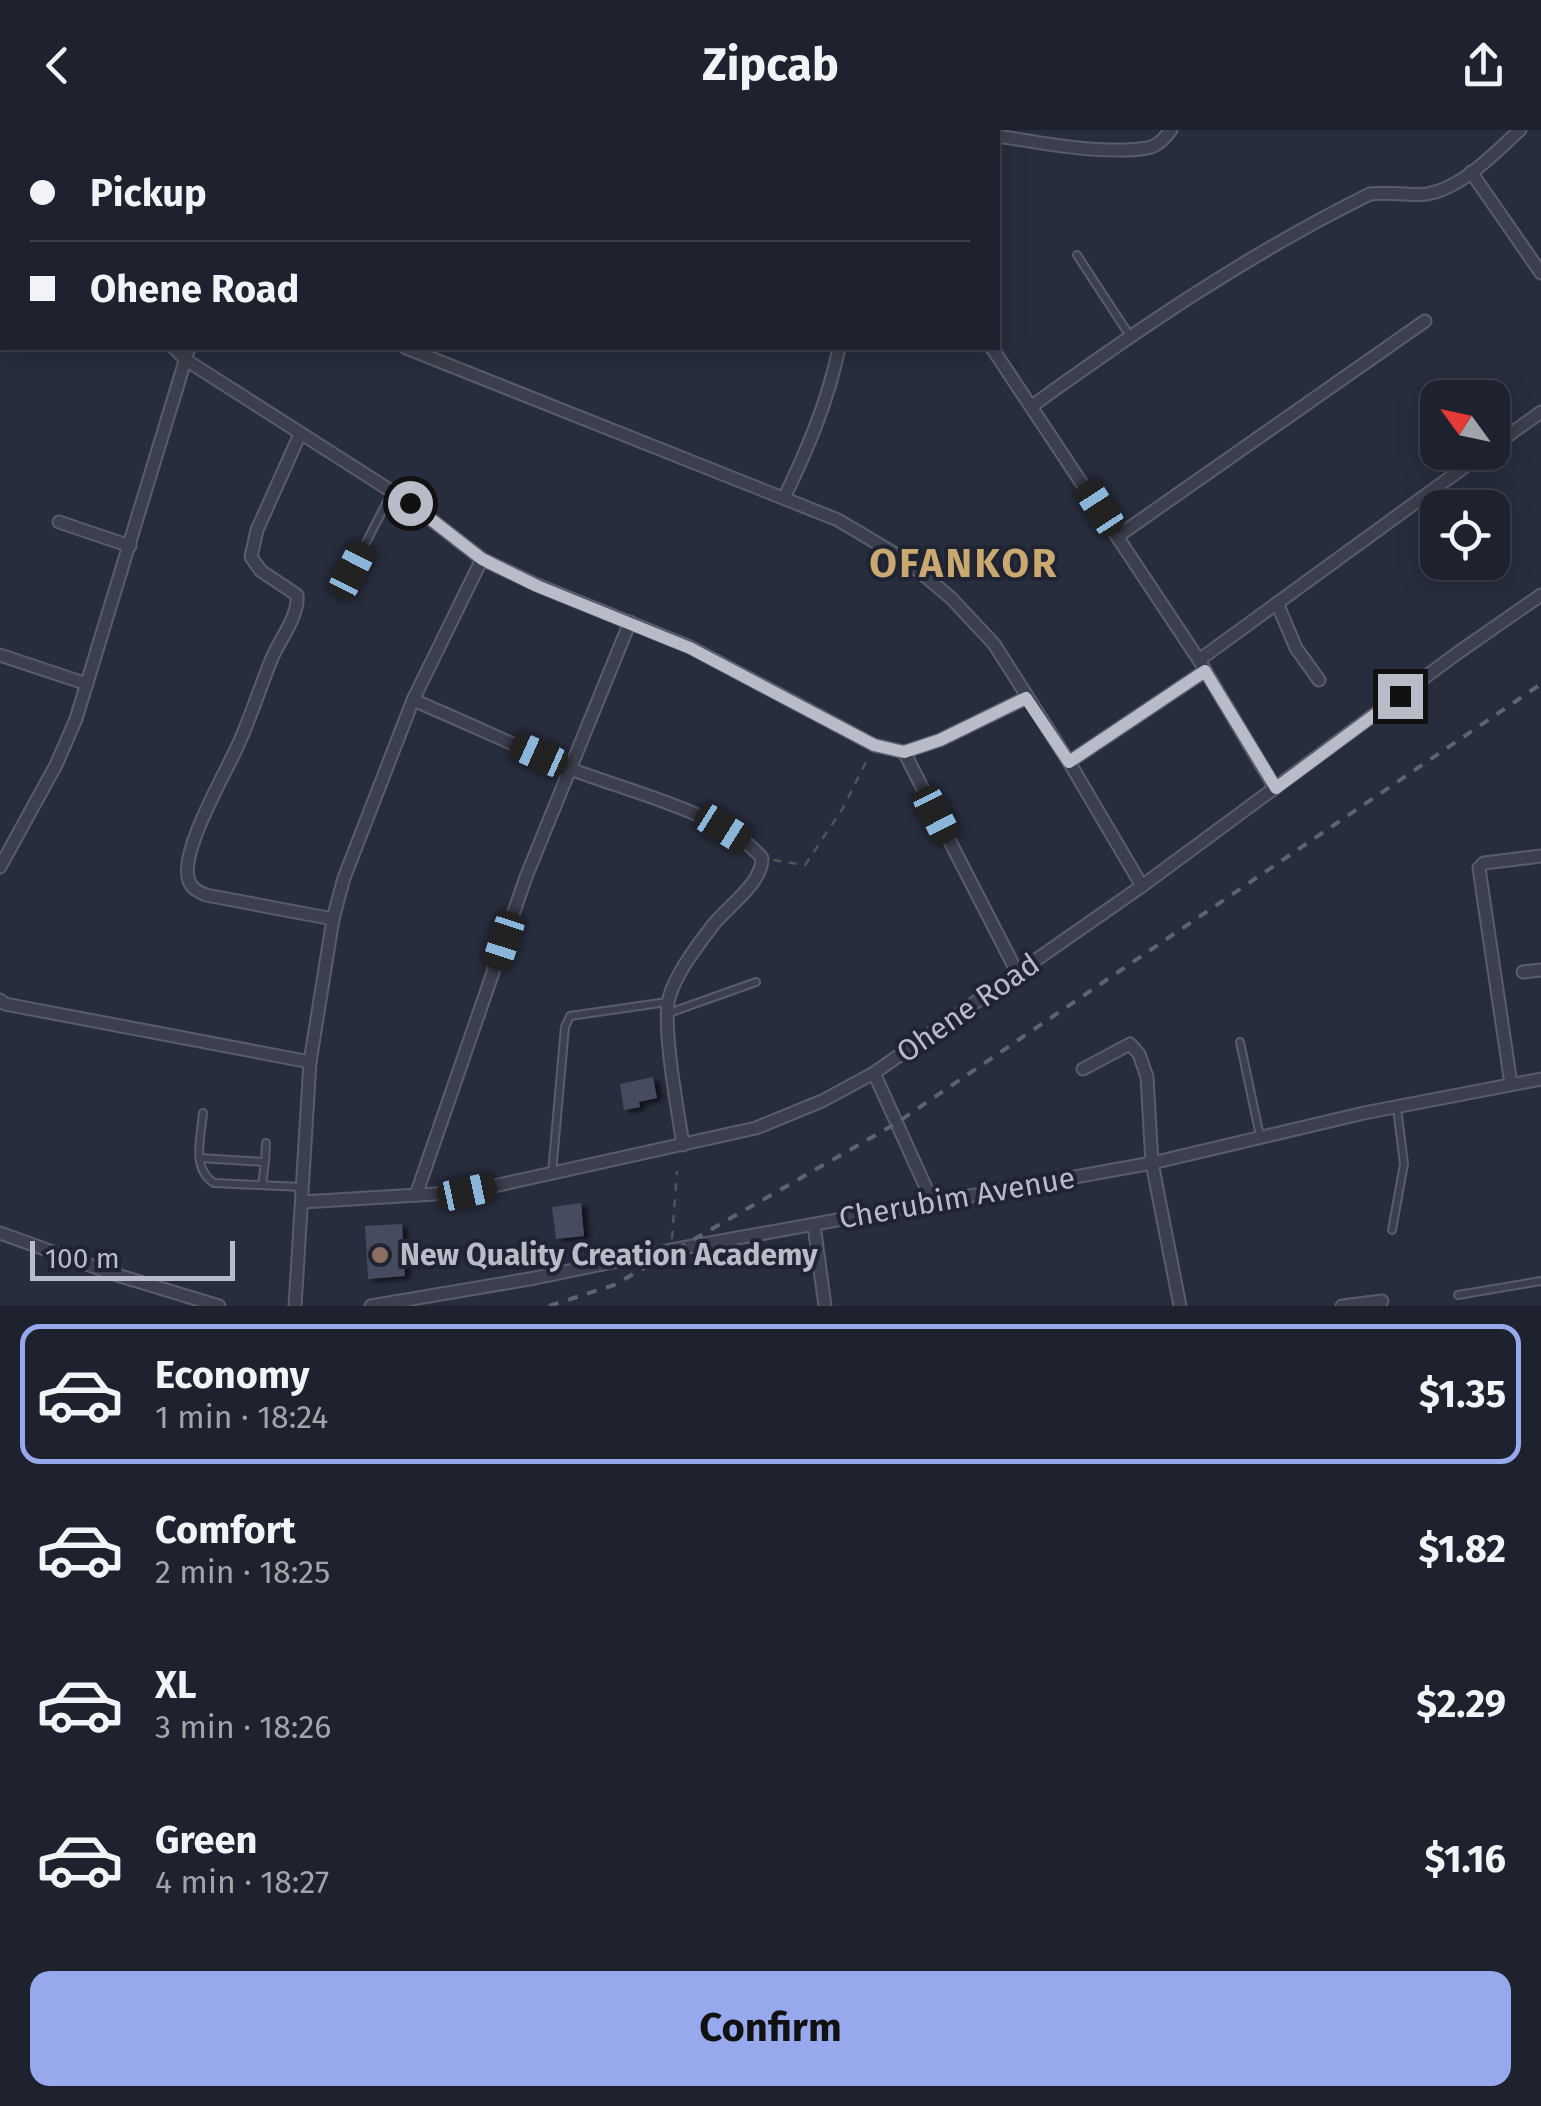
<!DOCTYPE html>
<meta charset="utf-8">
<style>
:root{--surface:#1e222e;--page:#2b2f3a;--text:#f1f3f6;--muted:#a1a4aa;--line:#3c3f4a;--accent:#98a8ed}
body{margin:0;font-family:"Fira Sans",sans-serif;background:var(--page);color:var(--text);height:100vh;display:flex;flex-direction:column;font-size:38px;white-space:nowrap}
*{box-sizing:border-box;margin:0}
p{font-size:32px;color:var(--muted)}
.icon{flex:none;width:55px;height:55px;fill:none;stroke:currentColor;stroke-width:2;stroke-linecap:round;stroke-linejoin:round}
.map{position:relative;height:1176px;overflow:hidden}
.sheet{display:flex;flex-direction:column;background:var(--surface);flex:1}
.sheet>*{flex:none}
.top-card{position:absolute;left:0px;top:0px;width:1000px;height:220px;box-shadow:0 5px 25px #0003,0 0 0 2px var(--line);display:grid;align-content:center;height:220px;padding:0 30px;background:var(--surface)}
.needle{width:65px;rotate:303deg}
.buttons{position:absolute;left:1420px;top:250px;display:grid;gap:20px}
.buttons a{display:grid;place-items:center;width:90px;height:90px;border-radius:20px;background:var(--surface);box-shadow:0 5px 25px #0003,0 0 0 2px var(--line);font-size:50px}
.scale{position:absolute;left:30px;bottom:25px;width:205px;box-sizing:border-box;padding-left:10px;border:5px solid #b8bbc8;border-top:0;font-size:28px;line-height:35px;white-space:nowrap;color:#b8bbc8;-webkit-text-stroke:8px #202432;paint-order:stroke}
.end{position:absolute;width:45px;height:45px;margin:-22px;border:12px solid #b8bbc8;background:#111;box-shadow:0 0 0 5px #111}
.from{border-radius:50%}
.car{position:absolute;width:30px;height:60px;margin:-30px -15px;border-radius:12px;box-shadow:0 0 8px 2px #0007;background:linear-gradient(#222 24%,#8ab4d8 0 40%,#222 0 76%,#8ab4d8 0 86%,#222 0)}
.top-card b{display:flex;align-items:center;gap:35px;height:95px;font-size:38px}
.top-card b+b{border-top:2px solid var(--line)}
.top-card i{width:25px;height:25px;background:var(--text)}
ul{padding:18px 0 0;list-style:none}
li{display:flex;align-items:center;gap:30px;height:140px;margin:0 20px 15px;padding:0 10px;border:5px solid transparent;border-radius:20px}
li div{flex:1}
li b{display:block;font-size:38px}
li em{font-style:normal;font-weight:700}
li.active{border-color:var(--accent)}
li>.icon{width:90px;height:90px;stroke-width:1.5}
.cta{display:flex;gap:20px;margin-top:auto;padding:20px 30px}
.cta a{flex:1;height:115px;border-radius:20px;background:var(--accent);color:#111;font-size:40px;font-weight:700;line-height:115px;text-align:center}
header{display:flex;justify-content:space-between;align-items:center;height:130px;padding:0 30px;background:var(--surface);font-size:45px;font-weight:700}
.map>svg:first-child{display:block}
</style>
<header><svg class="icon" aria-label="back" viewBox="0 0 24 24"><path d="M15 5l-7 7 7 7"/></svg>Zipcab<svg class="icon" aria-label="share" viewBox="0 0 24 24"><path d="M12 15V3M7 8l5-5 5 5M5 13v7h14v-7"/></svg></header>
<div class="map">
<svg width="1541" height="1176" viewBox="0 0 1541 1176">
<defs>
<filter id="shadow"><feDropShadow dx="5.5" dy="3" stdDeviation="2.5" flood-color="#0009"/></filter>
</defs>
<rect width="100%" height="100%" fill="#282d3d"/>
<g fill="#474c5e" filter="url(#shadow)">
<path d="M653,947l4,21 -18,4 1,5 -16,3 -4,-26z"/>
<path d="M581,1073l3,33 -28,3 -4,-32z"/>
<path d="M402,1094l3,52 -37,3 -3,-53z"/>
</g>
<g fill="none" stroke-linecap="round" stroke-linejoin="round">
<defs>
<g id="service">
<path d="M1077,125l53,81"/>
<path d="M352,440l40,-78"/>
<path d="M669,883l87,-31"/>
<path d="M1240,912l20,94"/>
<path d="M203,983c-2,25 -12,55 11,70l87,4"/>
<path d="M200,1028l65,4 1,-19"/>
<path d="M552,1043l13,-146 5,-11 97,-14"/>
<path d="M262,1055l3,-23"/>
<path d="M1392,1100l12,-66 -7,-56"/>
<path d="M1458,1165l83,-14"/>
</g>
<g id="minor">
<path d="M97,0l5,2"/>
<path d="M971,0l10,2"/>
<path d="M233,2v-2"/>
<path d="M429,2l1,-2"/>
<path d="M750,2l1,-2"/>
<path d="M880,2v-2"/>
<path d="M998,6c42,7 106,19 149,12 10,-1 18,-10 24,-18"/>
<path d="M1471,42l70,101"/>
<path d="M0,171l2,1"/>
<path d="M174,218l12,12 224,143 72,56 55,26 153,62 184,98 30,7 36,-12 86,-42"/>
<path d="M406,218l432,172 69,41 44,37 43,46 75,118 73,124"/>
<path d="M992,218l207,312 76,128"/>
<path d="M1032,276c108,-78 218,-153 338,-212 20,-3 38,2 57,0 36,-6 67,-41 93,-64"/>
<path d="M300,304l-43,96 -6,27 10,14 36,24c2,21 -17,44 -25,63 -12,29 -21,59 -34,87 -12,28 -60,108 -49,136 3,8 10,11 17,14l127,24"/>
<path d="M1492,317l49,-35"/>
<path d="M784,368c24,-50 44,-97 55,-150"/>
<path d="M59,392l71,24"/>
<path d="M1118,406l307,-215"/>
<path d="M1277,473l19,45 23,32"/>
<path d="M0,525l87,29"/>
<path d="M1199,530l286,-208"/>
<path d="M413,570c52,22 103,46 155,68 55,22 157,45 194,90 0,26 -34,48 -49,67 -16,21 -37,48 -44,73 -7,30 9,113 14,147"/>
<path d="M904,622l114,222"/>
<path d="M1069,632l136,-91"/>
<path d="M0,737l56,-102 20,-46 113,-371"/>
<path d="M1523,842l18,-2"/>
<path d="M0,870l5,4 305,58"/>
<path d="M1083,939l47,-25 9,10 8,23 5,86 28,143"/>
<path d="M874,943l58,128"/>
<path d="M1511,954l-32,-216 5,-5 57,-7"/>
<path d="M416,1065l110,-318 104,-255"/>
<path d="M302,1072l165,-10 289,-64 66,-27 52,-28 268,-187 317,-234 82,-57"/>
<path d="M814,1095l11,81"/>
<path d="M0,1103l117,42 102,31"/>
<path d="M295,1176l15,-244 23,-143 11,-41 69,-178 69,-141"/>
<path d="M371,1176l164,-28 136,-28 481,-87 212,-50 177,-34"/>
<path d="M1342,1176l40,-5"/>
</g>
</defs>
<use href="#service" stroke="#595d6b" stroke-width="10"/>
<use href="#minor" stroke="#595d6b" stroke-width="15"/>
<g stroke="#4a575d" stroke-width="2.5" stroke-dasharray="8 8" stroke-linecap="butt">
<path d="M773,730l32,5 38,-57 25,-50"/>
<path d="M672,1109l5,-68"/>
</g>
<use href="#service" stroke="#3c3f4d" stroke-width="6"/>
<use href="#minor" stroke="#3c3f4d" stroke-width="11"/>
<path stroke="#5e6374" stroke-width="4" stroke-dasharray="10 10" stroke-linecap="butt" d="M549,1176l65,-21 281,-161 646,-440"/>
</g>
<g fill="none" stroke-linecap="round" stroke-linejoin="round">
<path stroke="#b8bbc8" stroke-width="12" d="M410,373l72,56 55,27 153,62 184,97 30,7 36,-12 86,-42 43,64 136,-91 71,117 124,-92"/>
</g>
<circle fill="#8d6e63" stroke="#202432" stroke-width="4" cx="380" cy="1125" r="10"/>
<g text-anchor="middle" dominant-baseline="central" stroke-width="8" stroke-linejoin="round" paint-order="stroke">
<g font-size="30" fill="#b8bbc8" stroke="#202432">
<text transform="translate(968 878) rotate(-35)">Ohene Road</text>
<text transform="translate(957 1068) rotate(-10)">Cherubim Avenue</text>
</g>
<g font-size="30" font-weight="bold" fill="#b8bbc8" stroke="#202432" text-anchor="start">
<text x="400" y="1125">New Quality Creation Academy</text>
</g>
<g font-size="40" font-weight="bold" letter-spacing="2.5" fill="#caa971" stroke="#202432">
<text x="964" y="434">OFANKOR</text>
</g>
</g>
</svg>
<div class="buttons">
<a><svg class="needle" viewBox="-14 -14 28 28"><path d="M0-13l5 13h-10z" fill="#e53935"/><path d="M0 13l5-13h-10z" fill="#a1a4aa"/></svg></a>
<a><svg class="icon" aria-label="locate" viewBox="0 0 24 24"><circle cx="12" cy="12" r="6"/><path d="M12 2v4M12 18v4M2 12h4M18 12h4"/></svg></a>
</div>
<div class="scale">100 m</div>
<i class="end from" style="left:410px;top:373px"></i>
<i class="end" style="left:1400px;top:566px"></i>
<i class="car" style="left:1100px;top:378px;rotate:327deg"></i>
<i class="car" style="left:352px;top:440px;rotate:27deg"></i>
<i class="car" style="left:539px;top:625px;rotate:294deg"></i>
<i class="car" style="left:936px;top:685px;rotate:153deg"></i>
<i class="car" style="left:723px;top:698px;rotate:122deg"></i>
<i class="car" style="left:504px;top:811px;rotate:198deg"></i>
<i class="car" style="left:467px;top:1062px;rotate:78deg"></i>
<div class="top-card">
<b><i class="from"></i>Pickup</b>
<b><i></i>Ohene Road</b>
</div>
</div>
<section class="sheet">
<ul>
<li class="active"><svg class="icon" aria-label="car" viewBox="0 0 24 24"><path d="M5 17H2v-5l4-1 3-4h7l3 4 3 1v5h-3M9 17h6M6 11h13"/><circle cx="7" cy="17" r="2"/><circle cx="17" cy="17" r="2"/></svg><div><b>Economy</b><p>1 min · 18:24</p></div><em>$1.35</em></li>
<li><svg class="icon" aria-label="car" viewBox="0 0 24 24"><path d="M5 17H2v-5l4-1 3-4h7l3 4 3 1v5h-3M9 17h6M6 11h13"/><circle cx="7" cy="17" r="2"/><circle cx="17" cy="17" r="2"/></svg><div><b>Comfort</b><p>2 min · 18:25</p></div><em>$1.82</em></li>
<li><svg class="icon" aria-label="car" viewBox="0 0 24 24"><path d="M5 17H2v-5l4-1 3-4h7l3 4 3 1v5h-3M9 17h6M6 11h13"/><circle cx="7" cy="17" r="2"/><circle cx="17" cy="17" r="2"/></svg><div><b>XL</b><p>3 min · 18:26</p></div><em>$2.29</em></li>
<li><svg class="icon" aria-label="car" viewBox="0 0 24 24"><path d="M5 17H2v-5l4-1 3-4h7l3 4 3 1v5h-3M9 17h6M6 11h13"/><circle cx="7" cy="17" r="2"/><circle cx="17" cy="17" r="2"/></svg><div><b>Green</b><p>4 min · 18:27</p></div><em>$1.16</em></li>
</ul>
<div class="cta"><a>Confirm</a></div>
</section>
